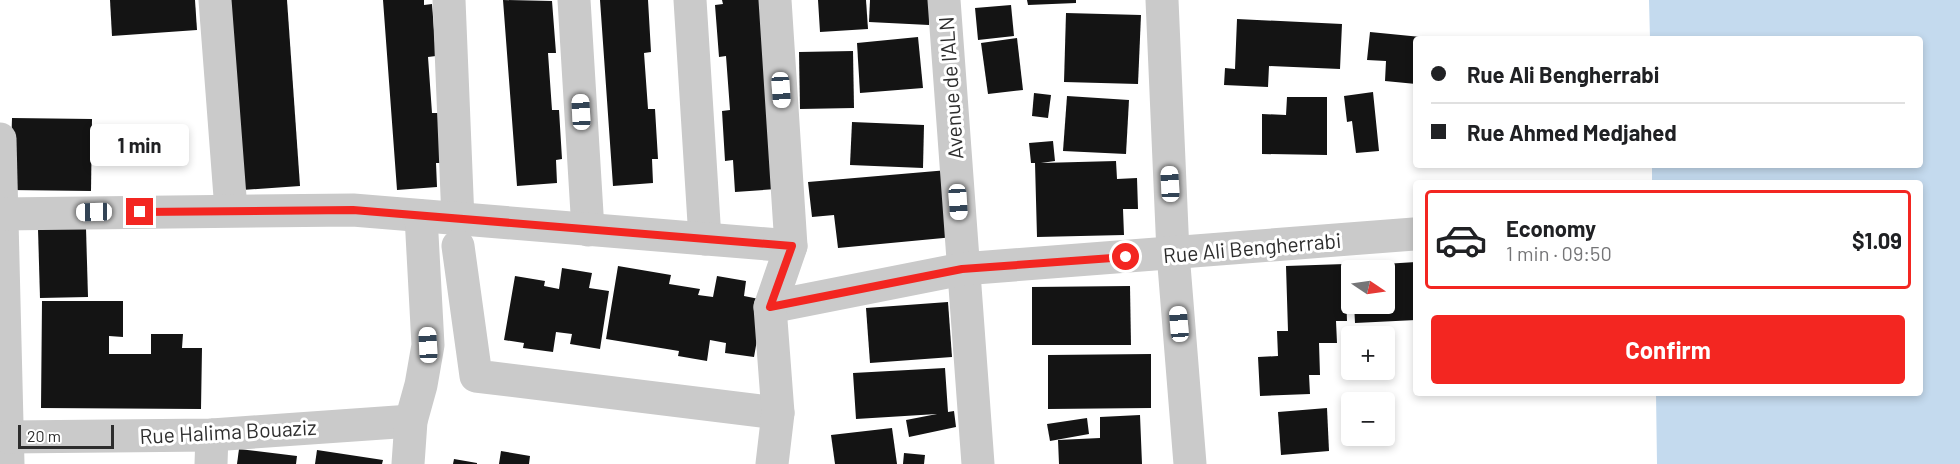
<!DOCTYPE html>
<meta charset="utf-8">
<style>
:root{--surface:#fff;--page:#f6f6f6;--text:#202124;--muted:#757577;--line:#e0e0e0;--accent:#f32621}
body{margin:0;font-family:Barlow,sans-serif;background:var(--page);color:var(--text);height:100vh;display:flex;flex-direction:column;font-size:22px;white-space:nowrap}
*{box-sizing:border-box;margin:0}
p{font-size:20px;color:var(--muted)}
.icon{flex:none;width:33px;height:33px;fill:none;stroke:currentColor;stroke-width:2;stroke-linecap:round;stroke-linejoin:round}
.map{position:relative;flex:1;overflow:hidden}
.details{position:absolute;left:1413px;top:180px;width:510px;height:216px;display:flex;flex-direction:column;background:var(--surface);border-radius:6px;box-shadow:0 3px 9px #0003}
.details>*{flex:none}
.banner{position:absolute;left:1413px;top:36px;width:510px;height:132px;border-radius:6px;box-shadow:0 3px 9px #0003;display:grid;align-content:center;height:132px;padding:0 18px;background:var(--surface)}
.needle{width:39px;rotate:103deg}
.tools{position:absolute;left:1341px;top:260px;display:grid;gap:12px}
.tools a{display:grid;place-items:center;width:54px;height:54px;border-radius:6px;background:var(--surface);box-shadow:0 3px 9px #0003;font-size:30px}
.scale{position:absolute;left:18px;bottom:15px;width:96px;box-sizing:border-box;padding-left:6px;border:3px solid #2d2d2d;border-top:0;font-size:16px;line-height:21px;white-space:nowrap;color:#2d2d2d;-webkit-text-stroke:4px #fff;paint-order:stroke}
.end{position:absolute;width:27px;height:27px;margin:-14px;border:8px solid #f32621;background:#fff;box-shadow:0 0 0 3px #fff}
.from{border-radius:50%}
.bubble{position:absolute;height:42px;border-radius:6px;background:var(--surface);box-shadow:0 3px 9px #0003;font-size:20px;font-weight:700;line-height:42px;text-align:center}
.car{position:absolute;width:18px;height:36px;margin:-18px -9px;border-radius:8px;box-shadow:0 0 4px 2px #0007;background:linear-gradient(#fff 24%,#345 0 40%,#fff 0 76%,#345 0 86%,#fff 0)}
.banner b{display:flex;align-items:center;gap:21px;height:57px;font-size:22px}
.banner b+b{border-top:2px solid var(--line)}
.banner i{width:15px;height:15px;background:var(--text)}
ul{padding:10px 0 0;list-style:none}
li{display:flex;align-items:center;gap:18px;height:99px;margin:0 12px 9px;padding:0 6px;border:3px solid transparent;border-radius:6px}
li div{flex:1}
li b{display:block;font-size:22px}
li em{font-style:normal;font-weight:700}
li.current{border-color:var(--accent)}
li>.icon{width:54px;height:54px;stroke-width:1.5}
.cta{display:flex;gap:12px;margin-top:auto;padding:12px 18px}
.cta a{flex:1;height:69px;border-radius:6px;background:var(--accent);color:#fff;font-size:24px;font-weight:700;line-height:69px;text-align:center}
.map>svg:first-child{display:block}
</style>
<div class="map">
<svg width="1960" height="464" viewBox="0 0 1960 464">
<rect width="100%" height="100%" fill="#fff"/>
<path fill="#c4daee" d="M1649,0h311v464h-303l-1,-71h264v-210h-268v-18h268v-126h-270z"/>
<g fill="#141414">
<path d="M110,0h85l2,30 -85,6z"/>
<path d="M229,0h58l13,186 -58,4z"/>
<path d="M383,0h41v5l8,-1 4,52 -8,1 4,56h6l4,50h-6l1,24 -40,3z"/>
<path d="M503,0l49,1 4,52h-8l4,57h7l3,49 -6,1 1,23 -40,3z"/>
<path d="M600,0h48l3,52 -7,1 4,56h7l3,50h-6l1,24 -40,3z"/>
<path d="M722,0h41l13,189 -41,3 -2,-32 -8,1 -3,-50 8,-1 -4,-54 -7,1 -4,-52 8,-1z"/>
<path d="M818,0h48l2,29 -48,3z"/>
<path d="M870,0h60l-1,25 -60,-3z"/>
<path d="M1027,0h49v3l-48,2z"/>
<path d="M1011,5l3,31 -36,4 -3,-32z"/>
<path d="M1066,13l75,2 -3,69 -74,-2z"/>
<path d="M1237,19l105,5 -2,45 -71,-3 -1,21 -44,-2 1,-17 10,1z"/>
<path d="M1370,32l51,5 -5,2v45l-31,-3 1,-20 -19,-1z"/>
<path d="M918,37l5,51 -63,5 -3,-50z"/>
<path d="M1017,38l6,52 -35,4 -7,-51z"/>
<path d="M853,51l1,57 -54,1 -1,-57z"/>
<path d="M1373,92l6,59 -23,2 -4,-32 -5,1 -3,-26z"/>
<path d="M1034,93l17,2 -3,23 -16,-2z"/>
<path d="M1067,96l62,4 -3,54 -63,-3z"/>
<path d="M1287,97h40v58l-65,-1v-40l24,1z"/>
<path d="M12,118l80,1 -1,72 -81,-1z"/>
<path d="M852,122l72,3 -1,43 -73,-3z"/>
<path d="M1053,141l2,20 -14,2 75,-2 1,18 20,-1 1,31h-15l1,26 -87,2 -2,-74h-4l-2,-20z"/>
<path d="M948,170l6,67 -116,11 -4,-33 -22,2 -4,-35z"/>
<path d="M86,228l2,69 -48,1 -2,-69z"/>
<path d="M1416,262v58l-61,3 -1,-20h30v-33h-32v-4z"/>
<path d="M1345,264l2,57h-11l1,22h-18l1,32h-11l1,19 -50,2 -2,-39 20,-1 -1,-25h11l-2,-65z"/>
<path d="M618,266l53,9 -2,9 31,5 -2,6 15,2 4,-21 29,5 -2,15 20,4 -10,57 -29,-4 1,-10 -16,-3 -3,21 -29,-5 1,-5 -73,-12z"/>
<path d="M562,268l30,5 -3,15 20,3 -9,58 -30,-5 2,-10 -16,-2 -3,20 -30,-4 1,-5 -20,-3 11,-64 30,5 -1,5 15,3z"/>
<path d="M1130,286l1,59h-99v-58z"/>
<path d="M42,301h81v36l-14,-1v18h42v-20h32l-1,14h20l-1,61 -160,-1z"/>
<path d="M948,302l4,55 -82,6 -4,-55z"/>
<path d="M1151,354v54l-103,1v-54z"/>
<path d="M945,368l3,44 6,-1 2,16 -47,10 -3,-17 31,-6 -81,5 -3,-46z"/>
<path d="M1327,408l2,43 -48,4 -3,-43z"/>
<path d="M1140,415l2,49h-83l-1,-24 42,-2v-21z"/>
<path d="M1087,418l2,16 -39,7 -3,-17z"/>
<path d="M892,428l5,36h-62l-4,-29z"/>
<path d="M239,449l58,7 -1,8h-59z"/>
<path d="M317,450l66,10 -1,4h-67z"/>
<path d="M501,451l29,5 -1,8h-30z"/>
<path d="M904,453l21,2 -1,9h-21z"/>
<path d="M454,459l23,4v1h-24z"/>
</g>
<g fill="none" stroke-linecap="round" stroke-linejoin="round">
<g stroke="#cacaca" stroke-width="33">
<path d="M215,0l16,210"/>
<path d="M449,0l9,220"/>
<path d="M574,0l14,230"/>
<path d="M690,0l15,239"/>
<path d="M944,0l34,464"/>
<path d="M1162,0l11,253 17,211"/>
<path d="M0,139l8,325"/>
<path d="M0,214l353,-4 438,36"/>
<path d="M458,246l18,130 302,37"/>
<path d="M770,307l192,-38 452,-35"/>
<path d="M8,437l204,-2 199,-14"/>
<path d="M211,464l1,-29"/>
<path d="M408,464l3,-43 10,-36 7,-40 -7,-129"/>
<path d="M772,464l6,-51 -8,-106 21,-61 -16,-246"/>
</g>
</g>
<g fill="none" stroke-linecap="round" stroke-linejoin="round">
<path stroke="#f32621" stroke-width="8" d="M140,212l213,-2 439,36 -22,61 192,-38 164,-12"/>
</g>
<g text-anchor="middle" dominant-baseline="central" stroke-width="6" stroke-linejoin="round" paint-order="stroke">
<g font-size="21" fill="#2d2d2d" stroke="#fff">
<text transform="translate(950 88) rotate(-94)">Avenue de l'ALN</text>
<text transform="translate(1252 247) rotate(-5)">Rue Ali Bengherrabi</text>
<text transform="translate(228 431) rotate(-3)">Rue Halima Bouaziz</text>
</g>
</g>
</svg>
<div class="tools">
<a><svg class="needle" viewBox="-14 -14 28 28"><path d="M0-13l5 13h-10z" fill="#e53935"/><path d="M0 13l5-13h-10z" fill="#757577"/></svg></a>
<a>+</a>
<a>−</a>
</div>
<div class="scale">20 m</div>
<i class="end from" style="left:1126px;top:257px"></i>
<i class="end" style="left:140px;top:212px"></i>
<div class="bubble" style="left:90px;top:124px;width:99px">1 min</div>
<i class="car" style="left:781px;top:90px;rotate:176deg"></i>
<i class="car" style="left:581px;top:112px;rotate:357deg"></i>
<i class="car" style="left:1170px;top:184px;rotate:357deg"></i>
<i class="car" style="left:958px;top:202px;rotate:176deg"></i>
<i class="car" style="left:94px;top:212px;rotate:269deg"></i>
<i class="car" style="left:1179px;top:324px;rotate:355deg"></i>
<i class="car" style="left:428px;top:345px;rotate:357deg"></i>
<div class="banner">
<b><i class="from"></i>Rue Ali Bengherrabi</b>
<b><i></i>Rue Ahmed Medjahed</b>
</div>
<section class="details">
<ul>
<li class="current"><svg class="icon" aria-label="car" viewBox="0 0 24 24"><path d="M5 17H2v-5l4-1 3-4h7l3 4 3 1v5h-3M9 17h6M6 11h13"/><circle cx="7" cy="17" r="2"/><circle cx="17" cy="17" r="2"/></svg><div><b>Economy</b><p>1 min · 09:50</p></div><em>$1.09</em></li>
</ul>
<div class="cta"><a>Confirm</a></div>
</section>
</div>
